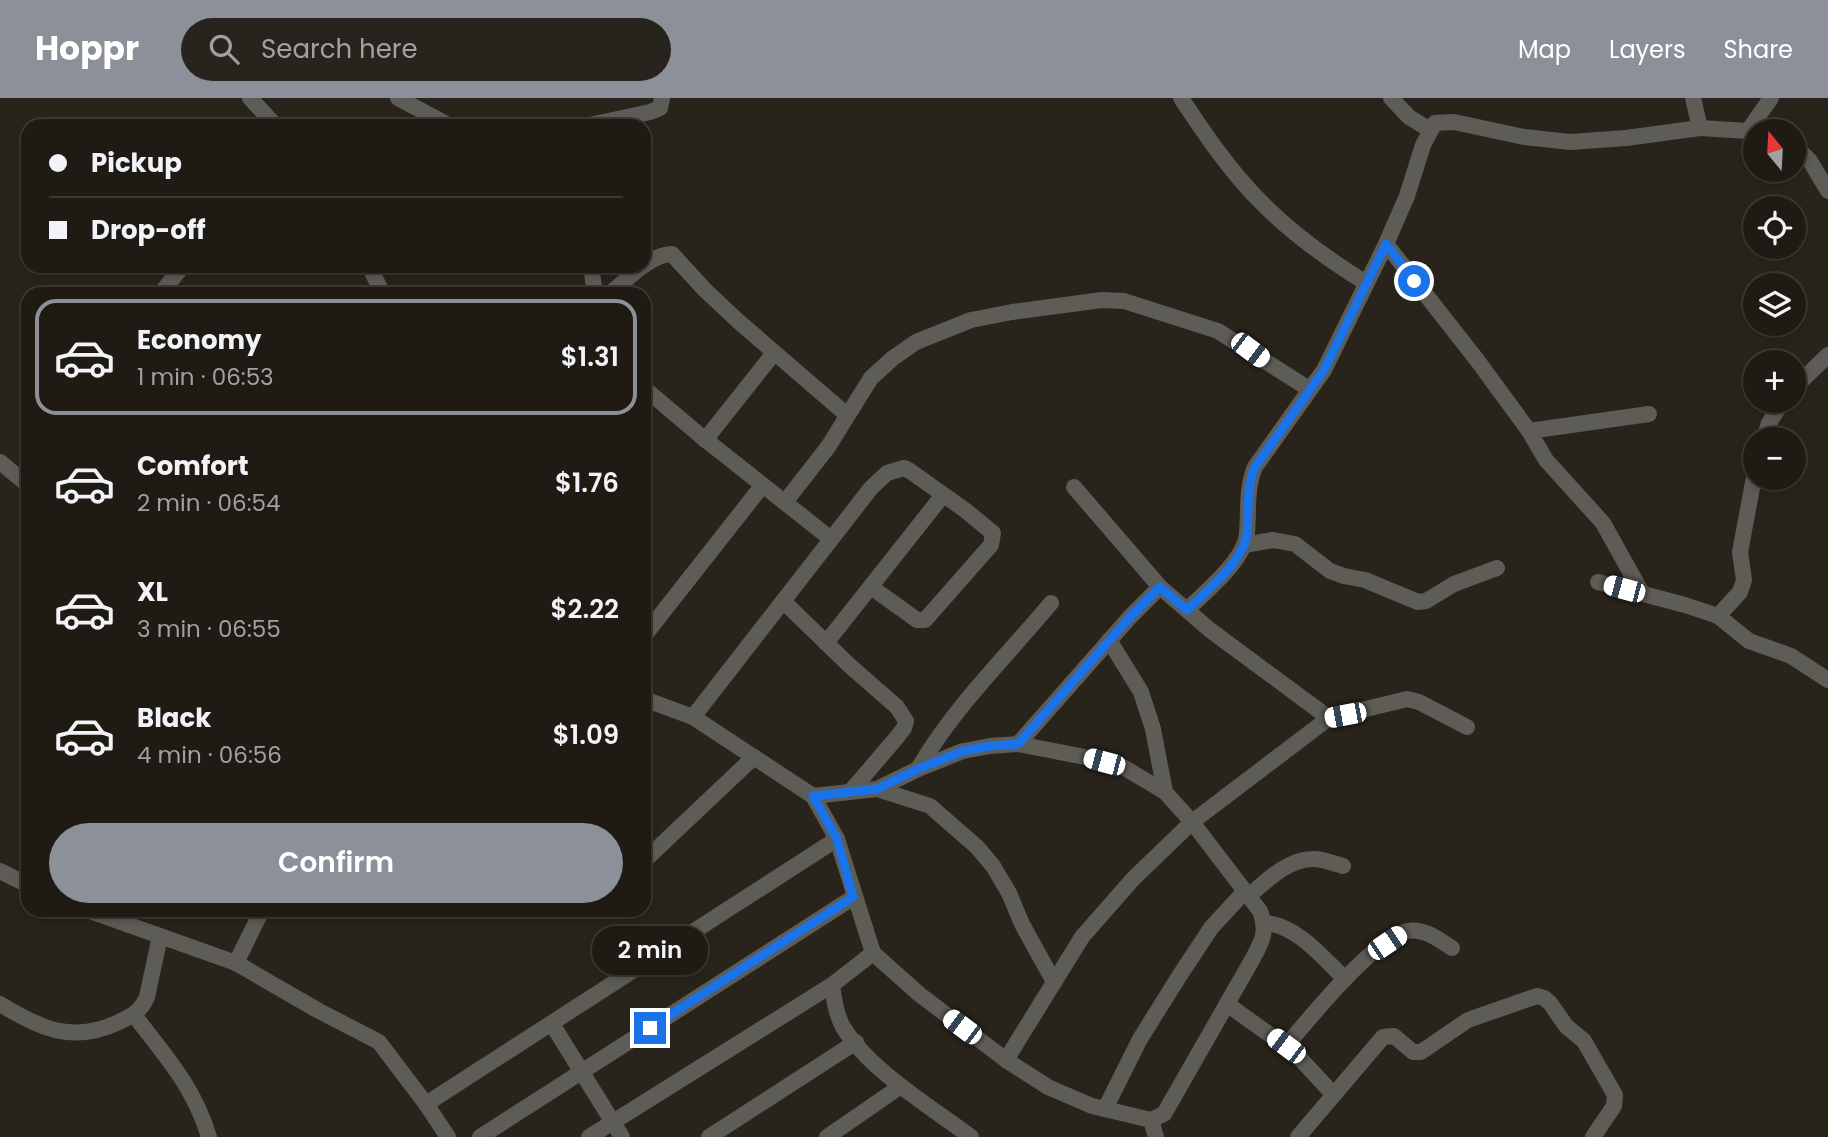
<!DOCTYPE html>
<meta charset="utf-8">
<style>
:root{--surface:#1f1b14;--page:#27241d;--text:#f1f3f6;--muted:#a1a1a0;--line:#3c3934;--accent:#8c9099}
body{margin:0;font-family:Poppins,sans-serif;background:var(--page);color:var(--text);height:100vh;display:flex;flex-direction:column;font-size:26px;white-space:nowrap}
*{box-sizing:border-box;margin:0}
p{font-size:23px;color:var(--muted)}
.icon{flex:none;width:38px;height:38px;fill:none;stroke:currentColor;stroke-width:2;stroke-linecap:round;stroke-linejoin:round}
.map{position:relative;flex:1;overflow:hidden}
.panel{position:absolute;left:21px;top:189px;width:630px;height:630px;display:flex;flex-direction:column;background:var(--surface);border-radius:21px;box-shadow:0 4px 10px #0003,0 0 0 2px var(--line)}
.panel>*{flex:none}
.top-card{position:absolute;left:21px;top:21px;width:630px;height:154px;border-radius:21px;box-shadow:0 4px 10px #0003,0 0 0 2px var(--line);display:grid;align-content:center;height:154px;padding:0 28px;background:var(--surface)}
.needle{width:46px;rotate:342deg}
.buttons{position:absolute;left:1743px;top:21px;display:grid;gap:14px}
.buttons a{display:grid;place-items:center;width:63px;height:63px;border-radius:50%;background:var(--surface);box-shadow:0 4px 10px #0003,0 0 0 2px var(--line);font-size:35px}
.end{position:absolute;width:32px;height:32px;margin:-16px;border:9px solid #1a73e8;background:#fff;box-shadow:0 0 0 4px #fff}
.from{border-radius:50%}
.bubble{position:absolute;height:49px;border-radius:24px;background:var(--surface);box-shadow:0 4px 10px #0003,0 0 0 2px var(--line);font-size:23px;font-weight:600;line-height:49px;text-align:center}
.car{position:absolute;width:21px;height:42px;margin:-21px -10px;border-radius:9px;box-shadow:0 0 5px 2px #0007;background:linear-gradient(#fff 24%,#345 0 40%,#fff 0 76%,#345 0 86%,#fff 0)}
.top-card b{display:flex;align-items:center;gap:24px;height:66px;font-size:26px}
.top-card b+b{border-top:2px solid var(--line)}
.top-card i{width:18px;height:18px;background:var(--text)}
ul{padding:12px 0 0;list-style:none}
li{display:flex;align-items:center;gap:21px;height:116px;margin:0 14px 10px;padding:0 14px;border:4px solid transparent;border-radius:21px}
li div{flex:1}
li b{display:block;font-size:26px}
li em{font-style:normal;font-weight:600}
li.on{border-color:var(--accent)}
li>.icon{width:63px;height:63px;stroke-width:1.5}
.primary-button{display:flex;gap:14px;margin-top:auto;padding:14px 28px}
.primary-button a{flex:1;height:80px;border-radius:42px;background:var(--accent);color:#fff;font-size:28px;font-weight:600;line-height:80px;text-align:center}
header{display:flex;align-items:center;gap:42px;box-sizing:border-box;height:98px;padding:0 35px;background:var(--accent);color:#fff}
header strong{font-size:33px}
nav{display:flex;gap:38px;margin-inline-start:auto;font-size:24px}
.search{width:490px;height:63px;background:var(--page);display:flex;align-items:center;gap:18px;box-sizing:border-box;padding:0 24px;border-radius:38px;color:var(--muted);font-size:26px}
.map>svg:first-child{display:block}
</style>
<header>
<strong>Hoppr</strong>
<div class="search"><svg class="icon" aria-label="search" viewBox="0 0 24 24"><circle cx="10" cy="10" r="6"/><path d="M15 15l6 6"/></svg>Search here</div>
<nav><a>Map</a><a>Layers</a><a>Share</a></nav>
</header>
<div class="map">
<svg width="1828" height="1039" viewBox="0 0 1828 1039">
<rect width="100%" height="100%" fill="#29241b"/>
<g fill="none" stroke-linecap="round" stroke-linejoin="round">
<g stroke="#5e5c57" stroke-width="16">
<path d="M250,0l26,28"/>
<path d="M398,0l52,28"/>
<path d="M1181,0c24,36 48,72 79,103 30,31 69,59 106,82"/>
<path d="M1391,0l18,19 21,13"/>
<path d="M1693,0l7,30 48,3 7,2"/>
<path d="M585,28l65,-14 10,-4 2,-10"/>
<path d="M1748,33l23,-33"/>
<path d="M1794,47l16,16 18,30"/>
<path d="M1386,146l91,116 52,71 17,29 57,63 39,70"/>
<path d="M369,168l14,28"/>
<path d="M591,168l4,28"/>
<path d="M160,196l23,-28"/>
<path d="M609,196c17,-13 41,-40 63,-40l33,36 33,31 109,94"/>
<path d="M644,290l58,49 129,102"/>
<path d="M1794,290l34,-33"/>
<path d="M1529,333l120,-17"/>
<path d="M1764,341l5,-16 14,-22"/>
<path d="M705,342l69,-87"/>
<path d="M0,364l28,23"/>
<path d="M1755,374l-15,80 4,28 -4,12 -22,24 31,25 42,15 37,24"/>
<path d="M1074,389l86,100 50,43 119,88"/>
<path d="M785,404l43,-55 43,-69 22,-20 23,-16 55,-22 41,-8 90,-12 22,1 94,30 91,58"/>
<path d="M1244,447l29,-5 22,4 35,27 14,5 21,4 53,22 8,-1 28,-17 43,-16"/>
<path d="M1598,484l87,23 33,11"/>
<path d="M783,503l66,64 48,42 9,14 -2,7 -6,8 -47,55"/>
<path d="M1187,512c19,-19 58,-50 60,-77 2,-23 -1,-45 8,-66l69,-97 62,-126 21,-48 16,-51 12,-22 19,-1 70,15 46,5 56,-4 74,-10"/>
<path d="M644,538l118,-150"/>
<path d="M1109,542l32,52 12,37 12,63"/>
<path d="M826,545l117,-148"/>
<path d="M644,601l49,18 120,79 24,43 36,114 46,41 87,66 42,27 44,19 59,14 13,-6 88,-154c10,-18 16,-29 8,-49l-68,-89 -27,-30 -42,-25 -38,-10 -67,-13 -28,2 -27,5 -45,18 -41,20 -64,7"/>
<path d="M693,619l178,-229 16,-15 17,-5 6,3 55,39 28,23 -2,12 -66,75h-8l-46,-33"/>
<path d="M1018,646l112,-127 30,-30"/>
<path d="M918,671c36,-62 88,-112 133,-166"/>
<path d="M877,691l53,17 47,41 16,19 16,27 13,31 32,58"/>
<path d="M644,763l110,-104"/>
<path d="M0,773l28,14"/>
<path d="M1249,798c18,-16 41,-39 67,-37 9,1 19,5 27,7"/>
<path d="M87,812l149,53 83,48 60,31 47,62 22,33"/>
<path d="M1265,825c33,3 57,34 80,56"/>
<path d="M236,865l26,-53"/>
<path d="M832,887c2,14 4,29 11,42 26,43 88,80 128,110"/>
<path d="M0,906c41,25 73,40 119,18 13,-6 22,-11 28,-25l13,-61"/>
<path d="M1227,906l68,49 38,41"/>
<path d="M134,917c32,42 59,70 75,122"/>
<path d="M552,926l70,113"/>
<path d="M1286,948c23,-27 89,-109 122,-115 17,-3 31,9 44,17"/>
<path d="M1006,962l76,-123 51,-58 59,-57 137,-104 78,-19 12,3 48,25"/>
<path d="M426,1006l411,-265"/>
<path d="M1105,1011l35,-70 40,-64 31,-47 34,-37"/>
<path d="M1151,1022l5,17"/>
<path d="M480,1039l374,-240"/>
<path d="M589,1039l243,-152 41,-32"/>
<path d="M709,1039l147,-95"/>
<path d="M827,1039l74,-51"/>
<path d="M1298,1039l85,-100 11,-1 19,16h8l47,-32 69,-24 7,2 6,5 16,23 18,15 31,54 -1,11 -21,31"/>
</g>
</g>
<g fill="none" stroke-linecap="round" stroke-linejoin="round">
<path stroke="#1a73e8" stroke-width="9" d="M650,930l203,-131 -16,-58 -24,-43 64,-7 41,-20 45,-18 27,-5 28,-2 112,-127 30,-30 27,23c19,-19 58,-50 60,-77 2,-23 -1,-45 8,-66l69,-97 62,-126 28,37"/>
</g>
</svg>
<div class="buttons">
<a><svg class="needle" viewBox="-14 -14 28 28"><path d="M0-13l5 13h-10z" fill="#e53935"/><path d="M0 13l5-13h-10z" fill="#a1a1a0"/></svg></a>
<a><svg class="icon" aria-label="locate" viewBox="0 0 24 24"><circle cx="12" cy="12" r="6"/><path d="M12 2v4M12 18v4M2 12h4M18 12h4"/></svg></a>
<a><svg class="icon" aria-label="layers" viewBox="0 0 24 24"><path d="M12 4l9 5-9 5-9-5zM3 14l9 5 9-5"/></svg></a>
<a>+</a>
<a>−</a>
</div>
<i class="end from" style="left:1414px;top:183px"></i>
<i class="end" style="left:650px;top:930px"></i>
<div class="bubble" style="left:592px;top:828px;width:116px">2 min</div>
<i class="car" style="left:1250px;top:252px;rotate:127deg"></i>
<i class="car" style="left:1624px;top:491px;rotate:285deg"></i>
<i class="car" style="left:1345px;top:617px;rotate:259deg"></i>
<i class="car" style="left:1104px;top:664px;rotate:285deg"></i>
<i class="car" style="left:1387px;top:845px;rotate:56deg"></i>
<i class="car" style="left:962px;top:929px;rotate:307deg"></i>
<i class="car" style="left:1286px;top:948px;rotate:307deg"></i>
<div class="top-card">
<b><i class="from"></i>Pickup</b>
<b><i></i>Drop-off</b>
</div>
<section class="panel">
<ul>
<li class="on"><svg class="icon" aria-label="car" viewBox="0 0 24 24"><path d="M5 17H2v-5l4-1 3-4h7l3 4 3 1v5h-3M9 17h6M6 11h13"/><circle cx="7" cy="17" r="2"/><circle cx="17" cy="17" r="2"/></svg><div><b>Economy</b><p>1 min · 06:53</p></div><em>$1.31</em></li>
<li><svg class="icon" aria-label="car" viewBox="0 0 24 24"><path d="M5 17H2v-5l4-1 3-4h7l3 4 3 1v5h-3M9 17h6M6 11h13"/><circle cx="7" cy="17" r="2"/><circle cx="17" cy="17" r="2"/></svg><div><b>Comfort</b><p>2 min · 06:54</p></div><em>$1.76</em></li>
<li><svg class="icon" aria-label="car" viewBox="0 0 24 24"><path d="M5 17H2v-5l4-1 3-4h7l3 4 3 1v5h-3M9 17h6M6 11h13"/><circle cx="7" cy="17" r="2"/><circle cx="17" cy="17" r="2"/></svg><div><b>XL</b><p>3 min · 06:55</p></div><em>$2.22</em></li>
<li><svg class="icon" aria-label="car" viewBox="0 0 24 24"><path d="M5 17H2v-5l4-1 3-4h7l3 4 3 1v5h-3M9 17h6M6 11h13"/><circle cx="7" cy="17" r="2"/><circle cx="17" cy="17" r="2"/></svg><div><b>Black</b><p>4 min · 06:56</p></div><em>$1.09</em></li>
</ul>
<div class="primary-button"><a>Confirm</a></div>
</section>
</div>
